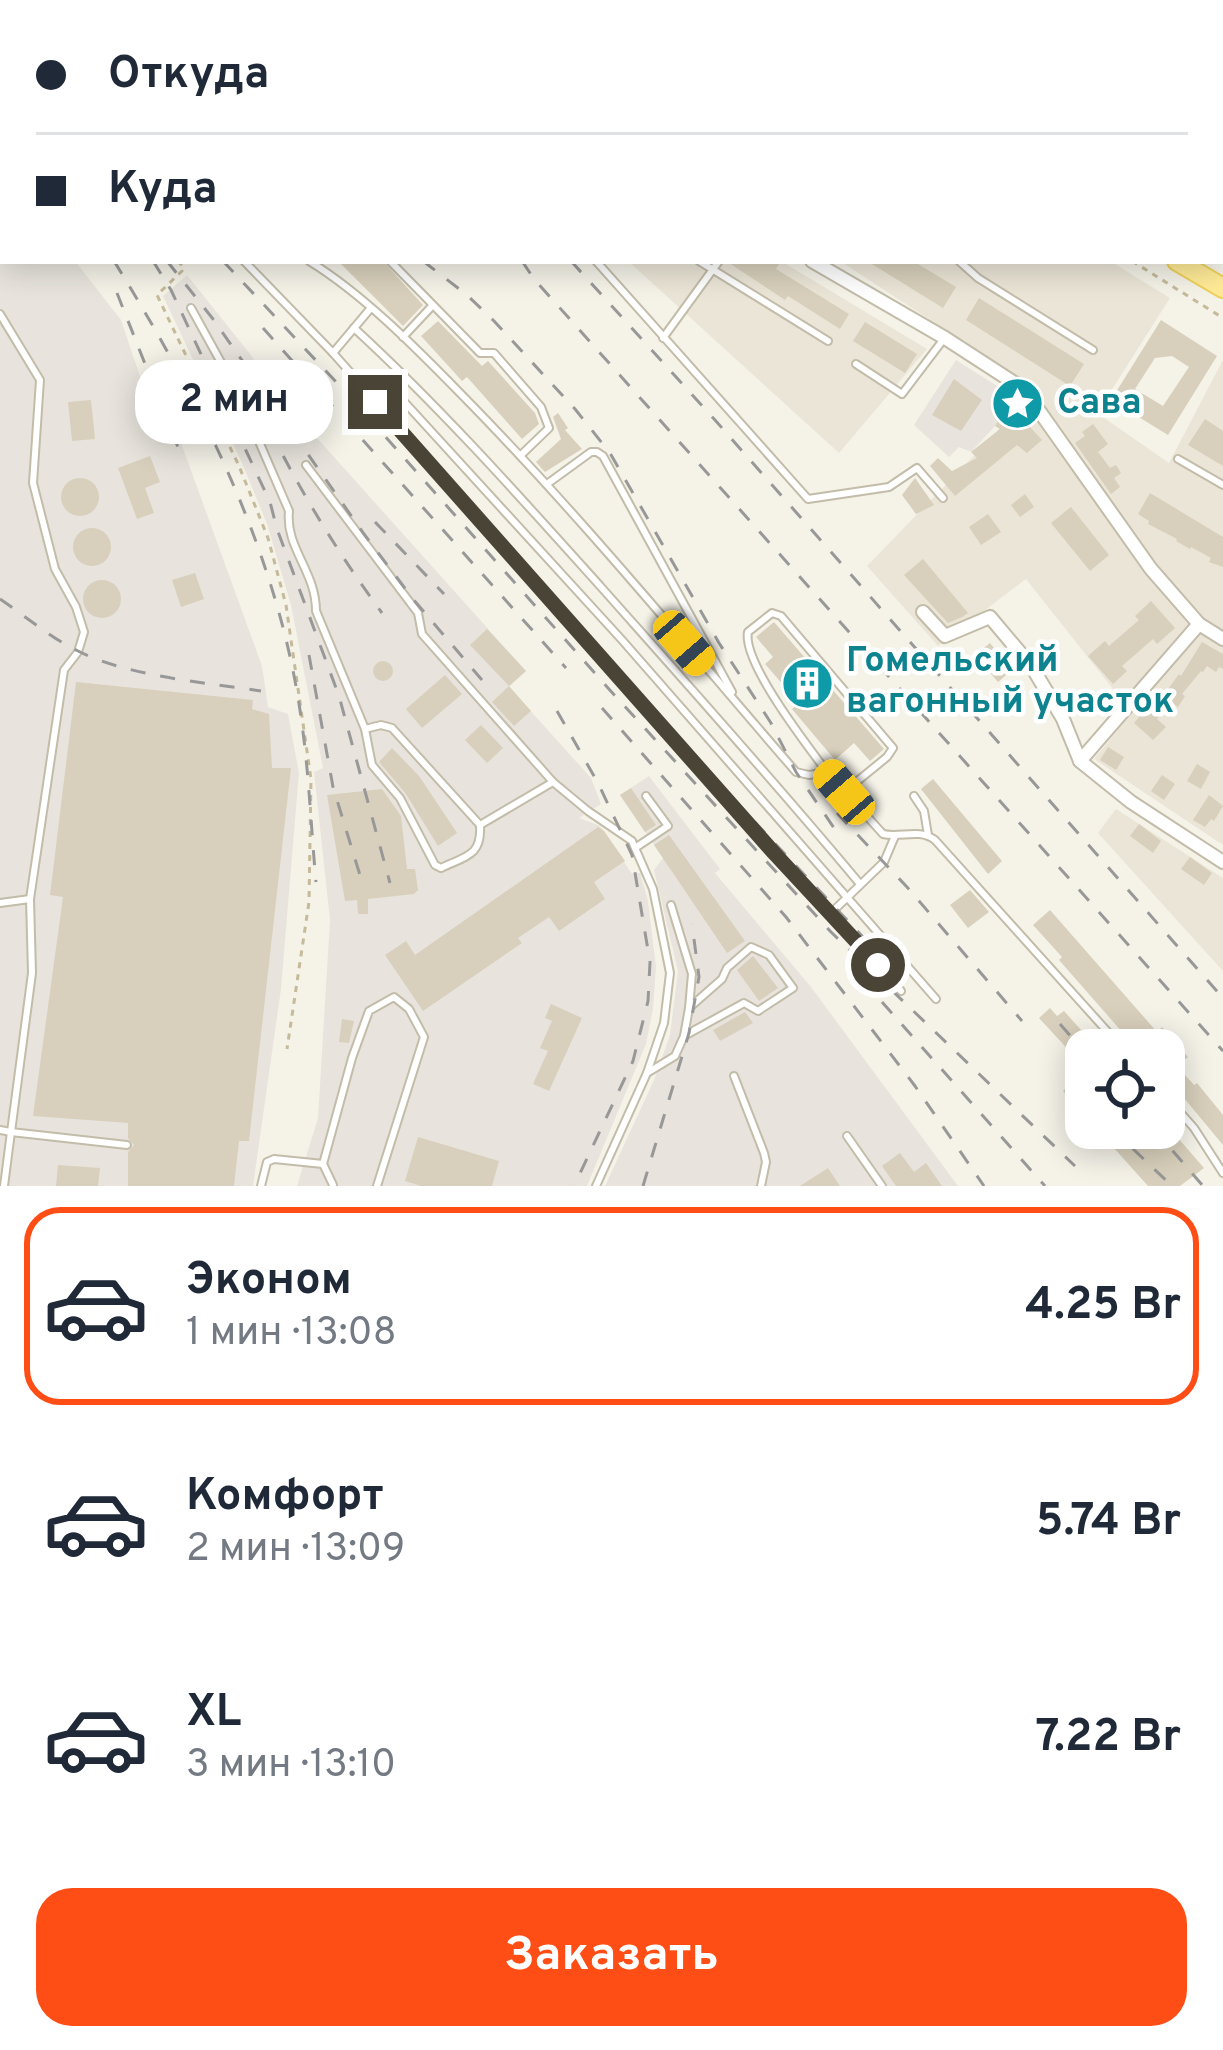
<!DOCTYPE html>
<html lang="ru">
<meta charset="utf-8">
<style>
:root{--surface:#fff;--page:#f2f2f3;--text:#1f2937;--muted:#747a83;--line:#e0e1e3;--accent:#ff4e15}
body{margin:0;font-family:Overpass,sans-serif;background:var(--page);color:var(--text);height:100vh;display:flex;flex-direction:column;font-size:45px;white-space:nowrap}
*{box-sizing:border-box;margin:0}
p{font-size:39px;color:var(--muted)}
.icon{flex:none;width:66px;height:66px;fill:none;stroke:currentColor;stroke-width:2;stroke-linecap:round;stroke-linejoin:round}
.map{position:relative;height:1186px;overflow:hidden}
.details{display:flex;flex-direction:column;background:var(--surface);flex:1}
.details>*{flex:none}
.hud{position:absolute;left:0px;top:0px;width:1224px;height:264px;box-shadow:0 6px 30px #0003;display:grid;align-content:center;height:264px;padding:0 36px;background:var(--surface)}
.buttons{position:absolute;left:1065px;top:1029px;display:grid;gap:24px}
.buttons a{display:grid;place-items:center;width:120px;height:120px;border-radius:24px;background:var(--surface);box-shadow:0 6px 30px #0003;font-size:60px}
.end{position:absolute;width:54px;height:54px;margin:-27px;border:15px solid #4a4436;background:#fff;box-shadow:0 0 0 6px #fff}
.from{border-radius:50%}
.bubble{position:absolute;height:84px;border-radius:36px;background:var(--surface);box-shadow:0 6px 30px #0003;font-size:39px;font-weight:700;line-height:84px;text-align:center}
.car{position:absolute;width:36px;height:72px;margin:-36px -18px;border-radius:15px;box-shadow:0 0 9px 3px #0007;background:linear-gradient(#f5c518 24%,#345 0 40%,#f5c518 0 76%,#345 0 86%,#f5c518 0)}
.hud b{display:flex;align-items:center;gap:42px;height:114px;font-size:45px}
.hud b+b{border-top:3px solid var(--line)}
.hud i{width:30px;height:30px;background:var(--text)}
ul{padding:21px 0 0;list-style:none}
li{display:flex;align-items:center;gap:36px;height:198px;margin:0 24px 18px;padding:0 12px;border:6px solid transparent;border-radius:36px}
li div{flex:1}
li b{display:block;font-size:45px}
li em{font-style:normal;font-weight:700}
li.selected{border-color:var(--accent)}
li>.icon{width:108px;height:108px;stroke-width:1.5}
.button{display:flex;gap:24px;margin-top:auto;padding:24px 36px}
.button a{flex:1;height:138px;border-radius:36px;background:var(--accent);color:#fff;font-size:48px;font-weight:700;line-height:138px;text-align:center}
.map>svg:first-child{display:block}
</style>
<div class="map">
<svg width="1223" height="1186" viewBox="0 0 1223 1186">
<rect width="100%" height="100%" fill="#f5f3e8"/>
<g fill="#eae5d6">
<path d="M628,261h153l146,88 -88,104z"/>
<path d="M840,261h270l60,37 -73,115 72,50 54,-103v485l-129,-86 38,-46 -106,-134 -88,67 -71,-80 129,-133 31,-50z"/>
<path d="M1116,809l107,69v93l-125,-138z"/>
</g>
<g fill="#e8e4dd">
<path d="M1003,0h220v223l-2,-220h-220z"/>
<path d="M0,166l3,4v91h72l46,59 23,68 15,-6 103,284 6,41 20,7 11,59 -18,216 -28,197h-253z"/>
<path d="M187,275l130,163 209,233 -17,16 82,91 10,26 -22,14 21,8 32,48 8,-1 8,28 8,66 -3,42 -7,35 -59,142h-290l21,-68 12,-198 -16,-148 9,-4 -32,-163 -24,-81 -25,-61 -79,-167z"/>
<path d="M956,360l57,36 -18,30 -24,26 -12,-5 -10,10 -35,-32z"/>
<path d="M649,776l71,93 -5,4 96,114 147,199h-353l49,-106 16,-45 8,-64 -24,-101 9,-12 -43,-63z"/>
</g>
<g fill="#d8d0bc" fill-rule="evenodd">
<path d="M338,261h45l40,44 -20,21z"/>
<path d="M726,261h55l-5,8 73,45 -9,15 -52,-33 -3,4z"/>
<path d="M867,261h46l43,26 -13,21z"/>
<path d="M979,298l105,66 -14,22 -104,-66z"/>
<path d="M1161,320l56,36 -49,79 -57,-35zM1172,356l17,11 -26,39 -28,-17 20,-31z"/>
<path d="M438,321l44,45 6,-5 47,52 4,11 -17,15 -55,-62 -5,4 -41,-45z"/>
<path d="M865,322l52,32 -12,19 -52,-32z"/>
<path d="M954,379l28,21 -21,31 -29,-16z"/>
<path d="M91,400l4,39 -23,2 -4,-39z"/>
<path d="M1008,403l34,37 -15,13 -10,-8 -62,51 -25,-30 8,-8 14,13 25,-13 -6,-6 29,-23 -5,-3z"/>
<path d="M558,413l10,15 -3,2 17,19 -37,23 -9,-10 25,-23 -8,-22z"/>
<path d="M1205,419l18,12v35l-35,-21z"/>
<path d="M1093,424l15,20 -10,8 12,16 6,-3 5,8 -7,5 6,9 -9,7 -36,-51 10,-7 -3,-4z"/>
<path d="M150,456l10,26 -15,6 9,25 -17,6 -19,-51z"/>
<circle cx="80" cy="497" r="19"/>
<path d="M915,478l19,27 -18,9 -14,-19z"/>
<path d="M1150,493l73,44v30l-14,-5 2,-4 -20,-11 -1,2 -14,-8 1,-2 -29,-15 1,-3 -11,-7z"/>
<path d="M1025,494l9,13 -14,10 -9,-12z"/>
<path d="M1071,507l38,48 -19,16 -39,-48z"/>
<path d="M988,514l13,18 -20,13 -12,-18z"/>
<circle cx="92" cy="547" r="19"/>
<path d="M923,559l45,54 -6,4 -14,6 -44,-48z"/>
<path d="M195,573l9,26 -23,8 -9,-27z"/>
<circle cx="102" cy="599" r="19"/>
<path d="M1151,601l24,27 -18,16 -4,-5 -31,27 5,5 -14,13 -25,-28 17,-15 4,5 30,-26 -4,-4z"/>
<path d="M774,622l110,127 -14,12 -16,-18 -19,17 -43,-51 7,-6 -34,-39 8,-7 -17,-20z"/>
<path d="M487,629l39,42 -17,15 -39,-41z"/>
<path d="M1202,642l21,12v15l-4,-2 -3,5 -9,-6 -4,6 -2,-1 -19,23 3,2 -7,11 -7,-5 -14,17 9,8 -13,13 -19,-17 20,-24 4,4 21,-29 2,2z"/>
<path d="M990,643l22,27 -14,12 -23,-27z"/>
<circle cx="383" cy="671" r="10"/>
<path d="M445,675l17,19 -40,34 -16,-19z"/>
<path d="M76,682l177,18 -1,9 17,5 3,54h19l-42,373h-10l-5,45h-106v-34l6,-7 -6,-7v-15l-95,-7 30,-219 -13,-2z"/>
<path d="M509,686l22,25 -17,15 -22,-24z"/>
<path d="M481,725l22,23 -16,15 -22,-23z"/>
<path d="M1108,747l16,10 -8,13 -16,-10z"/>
<path d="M392,748l27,28 38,57 -19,13 -32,-52 -27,-32z"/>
<path d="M1197,764l13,8 -9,17 -14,-8z"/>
<path d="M1162,775l13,9 -11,16 -13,-9z"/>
<path d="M933,779l69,82 -14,13 -67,-85z"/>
<path d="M631,788l25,37 -11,7 -25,-37z"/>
<path d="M382,789l19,27 6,53h8l3,21 -4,4 -46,5v15h-10l-1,-14 -12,1 -18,-106z"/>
<path d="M1209,795l14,11 -9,15 -3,-2 -6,8 -12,-7z"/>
<path d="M1139,824l22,17 -8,12 -23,-17z"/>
<path d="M598,827l6,4 21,30 -31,21 11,17 -46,32 -10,-14 -31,21 4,5 -99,68 -38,-56 21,-14 9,14z"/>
<path d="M669,835l76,106 -18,12 -73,-108z"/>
<path d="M1190,857l22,16 -8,12 -23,-16z"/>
<path d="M970,890l19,22 -21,16 -18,-23z"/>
<path d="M1050,910l107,122 5,-5 26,30 -11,9 17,19 3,-2 26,32v30l-59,-71v-24h-26l-79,-90 3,-3 -29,-32z"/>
<path d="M753,956l25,32 -19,13 -22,-31z"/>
<path d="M551,1004l31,14 -33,73 -16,-7 15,-33 -8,-3 12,-27 -7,-3z"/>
<path d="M1050,1008l7,8 7,-5 35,39h-13v19l-47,-51z"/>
<path d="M745,1012l8,11 -33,18 -7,-11z"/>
<path d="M342,1019l12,2 -5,22 -10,-1z"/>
<path d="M1086,1071v46l-23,-26z"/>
<path d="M1164,1105l15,18 -8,7 33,38 -24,18h-32l-52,-58h68z"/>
<path d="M418,1137l81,24 -7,25h-71l-16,-5z"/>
<path d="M900,1153l14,19 12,-9 16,23h-46l-14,-20z"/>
<path d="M58,1165l42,3 -2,18h-42z"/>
<path d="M828,1168l12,18h-40z"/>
</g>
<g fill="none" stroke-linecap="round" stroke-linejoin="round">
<defs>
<g id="service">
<path d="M66,0l2,3"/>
<path d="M86,3l1,-3"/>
<path d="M558,3l2,-3"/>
<path d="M721,3l1,-3"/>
<path d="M244,261l89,92 37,-44"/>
<path d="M309,261c54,33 108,88 152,133 118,120 225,251 335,378l13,3 18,-3 56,62c18,4 36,-6 52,6l189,210"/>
<path d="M390,261l90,92h14l47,54 8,21 -28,27"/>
<path d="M596,261l212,238 81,-12 28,-19 26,30"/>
<path d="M699,261l129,80"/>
<path d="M959,261l19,17 115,72"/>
<path d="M191,308l48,87 50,116c-4,37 27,60 27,100l49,118 16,-4 11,3 88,97 73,-43"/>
<path d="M0,314l40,66 -7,103 22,86 21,38 8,25 -6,20 -14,18 -34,229 2,74 -21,159 116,13"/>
<path d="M354,328c88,81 167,170 247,259 87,98 175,196 259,297"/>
<path d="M403,337l29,-31"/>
<path d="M663,338l56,-77"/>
<path d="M333,353l497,561 54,-52 11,-26"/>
<path d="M856,364l46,30 41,-54"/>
<path d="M375,402l18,-10 5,3 224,245 314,359"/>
<path d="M1178,459l45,26"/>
<path d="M306,465l112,148 4,21 131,148 35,29 44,30 21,48 17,84 -6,50 -17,50 -51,113"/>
<path d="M547,484l44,-32h6l6,4 129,236"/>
<path d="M365,729l7,36 28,33 35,67 6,3c25,-12 41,-12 39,-43"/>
<path d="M827,772c-20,-27 -85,-110 -79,-140l24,-19 9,3 112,132 -6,9 -43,35"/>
<path d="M914,796l10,15 4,24"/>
<path d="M635,848l33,-22 -22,-30"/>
<path d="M0,903l30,-4"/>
<path d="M830,914l71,77"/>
<path d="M684,1036l5,-28"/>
<path d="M647,1073l28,-17 9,-20 60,-33 14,8 35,-23 -24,-33 -18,-8 -24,21 -5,11 -33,29 3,-34 -21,-69"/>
<path d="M734,1076l30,77 2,9 -5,24"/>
<path d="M1164,1094l30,34 29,45"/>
<path d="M0,1130l11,2 -7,54"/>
<path d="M847,1136l35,50"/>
<path d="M323,1164l10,21"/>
<path d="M261,1186l6,-24 7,-3 49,5 29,-106 17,-47 25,-14 15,12 15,28 -47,149"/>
</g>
<g id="minor">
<path d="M877,3l2,-3"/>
<path d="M812,261l133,77 74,48 11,12 121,171 48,55 24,15"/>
<path d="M923,612l22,24 45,-19 42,50 31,52 17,42 51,41 92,60"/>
<path d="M1080,761l119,-137"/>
</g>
<g id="primary">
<path d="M742,0l5,3"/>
<path d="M1177,261l46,27"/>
</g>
</defs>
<use href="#service" stroke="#c2bca9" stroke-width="10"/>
<use href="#minor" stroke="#c2bca9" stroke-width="16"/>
<use href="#primary" stroke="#efd15c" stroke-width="22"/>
<g stroke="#c5ba99" stroke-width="3" stroke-dasharray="6 6" stroke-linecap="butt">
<path d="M693,0l4,3"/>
<path d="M775,0l5,3"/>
<path d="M184,261l-5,5 3,5 -25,24 82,171 29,72 18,67 25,174 -2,123 -22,147"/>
<path d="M1132,261l91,57"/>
<path d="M1220,261l3,2"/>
</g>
<use href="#service" stroke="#fff" stroke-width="6"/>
<use href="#minor" stroke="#fff" stroke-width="12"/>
<use href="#primary" stroke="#ffeb97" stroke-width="18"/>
<g stroke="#989898" stroke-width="3" stroke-dasharray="15 15" stroke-linecap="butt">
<path d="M325,0l3,3"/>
<path d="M0,13l3,3"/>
<path d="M0,93l3,4"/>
<path d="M0,131l3,3"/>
<path d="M114,261c86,139 164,292 187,456 8,55 10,111 15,165"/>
<path d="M153,261l18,29 99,212 7,27 62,167 51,187"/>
<path d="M167,261l46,58 151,215 49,65 69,81"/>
<path d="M223,261l129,138 256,289 223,244 244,234"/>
<path d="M423,261l44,34 27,26 81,88 35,44 109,190 52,80 25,49 38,56"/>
<path d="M522,261l12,18 689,772"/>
<path d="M571,261l144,159 508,578"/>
<path d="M117,293l66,167"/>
<path d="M263,328l303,340"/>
<path d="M257,402c34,75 76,144 125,211"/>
<path d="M431,459l238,269"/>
<path d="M375,522l69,72"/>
<path d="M0,599c25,17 51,39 78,52 49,25 129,32 183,40"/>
<path d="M309,655l24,132 30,98"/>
<path d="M602,708l184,209 129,169 69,100"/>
<path d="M557,711l41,72 34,72 18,107 -2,39 -15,60 -59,125"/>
<path d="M734,800l160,170"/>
<path d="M837,813l70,74 115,134"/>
<path d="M882,1002l163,184"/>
<path d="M1060,1024l26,30"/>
<path d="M1076,1095l10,9"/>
<path d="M1111,1128l61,58"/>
<path d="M1153,1128l50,58"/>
<path d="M643,1186l46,-153 10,-56 -7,-53"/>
</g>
</g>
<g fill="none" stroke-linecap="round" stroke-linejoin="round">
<path stroke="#4a4436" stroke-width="15" d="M375,402l400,452 103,111"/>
</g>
<defs>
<symbol id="sight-disc" viewBox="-11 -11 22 22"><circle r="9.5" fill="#0f9aa8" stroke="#fff"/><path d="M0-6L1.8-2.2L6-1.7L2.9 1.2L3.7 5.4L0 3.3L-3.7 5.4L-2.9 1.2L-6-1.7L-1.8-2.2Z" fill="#fff"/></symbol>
<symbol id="building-disc" viewBox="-11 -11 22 22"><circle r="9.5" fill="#0f9aa8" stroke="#fff"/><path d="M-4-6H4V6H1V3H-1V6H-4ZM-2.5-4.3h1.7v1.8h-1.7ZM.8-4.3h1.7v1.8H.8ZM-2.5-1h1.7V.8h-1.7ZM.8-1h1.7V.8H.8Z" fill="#fff"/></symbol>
</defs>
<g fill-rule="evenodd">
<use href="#sight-disc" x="988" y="374" width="59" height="59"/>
<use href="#building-disc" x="778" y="654" width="59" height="59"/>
</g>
<g text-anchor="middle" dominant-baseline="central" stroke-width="9" stroke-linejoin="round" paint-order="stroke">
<g font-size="36" font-weight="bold" fill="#0d838f" stroke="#fff" text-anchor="start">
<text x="1057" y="404">Сава</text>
<text x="846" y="662">Гомельский<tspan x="846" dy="41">вагонный участок</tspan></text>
</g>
</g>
</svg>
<div class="buttons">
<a><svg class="icon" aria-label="locate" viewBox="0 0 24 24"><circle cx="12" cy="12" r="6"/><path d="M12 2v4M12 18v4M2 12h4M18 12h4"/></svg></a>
</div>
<i class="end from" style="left:878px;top:965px"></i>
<i class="end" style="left:375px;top:402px"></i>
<div class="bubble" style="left:135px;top:360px;width:198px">2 мин</div>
<i class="car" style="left:684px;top:643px;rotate:139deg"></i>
<i class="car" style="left:844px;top:792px;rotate:319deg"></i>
<div class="hud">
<b><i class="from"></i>Откуда</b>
<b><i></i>Куда</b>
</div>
</div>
<section class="details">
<ul>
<li class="selected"><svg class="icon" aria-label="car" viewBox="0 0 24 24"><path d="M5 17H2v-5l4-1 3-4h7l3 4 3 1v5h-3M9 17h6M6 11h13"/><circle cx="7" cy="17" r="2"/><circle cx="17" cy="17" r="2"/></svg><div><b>Эконом</b><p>1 мин · 13:08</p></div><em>4.25 Br</em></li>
<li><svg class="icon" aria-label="car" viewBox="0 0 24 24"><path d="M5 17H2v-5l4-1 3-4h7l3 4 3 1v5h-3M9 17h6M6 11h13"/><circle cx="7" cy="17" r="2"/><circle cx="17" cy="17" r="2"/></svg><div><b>Комфорт</b><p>2 мин · 13:09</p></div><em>5.74 Br</em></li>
<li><svg class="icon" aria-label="car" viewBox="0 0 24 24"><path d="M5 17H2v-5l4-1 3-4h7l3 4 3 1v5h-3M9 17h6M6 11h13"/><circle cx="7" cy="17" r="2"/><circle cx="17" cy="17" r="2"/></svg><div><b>XL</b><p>3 мин · 13:10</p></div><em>7.22 Br</em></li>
</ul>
<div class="button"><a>Заказать</a></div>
</section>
